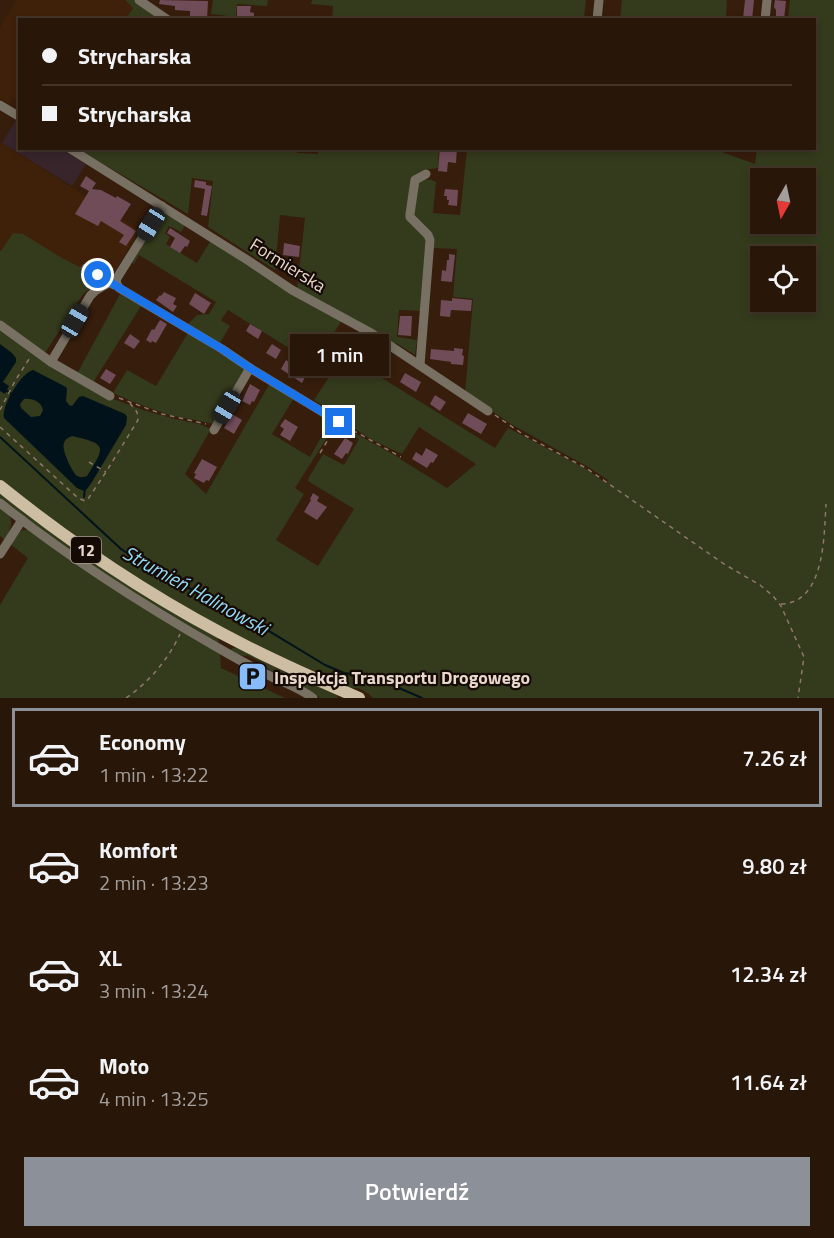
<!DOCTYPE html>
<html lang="pl">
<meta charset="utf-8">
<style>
:root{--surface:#281609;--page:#301f12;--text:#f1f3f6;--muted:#a59f9c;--line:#44352a;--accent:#8c9099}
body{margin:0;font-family:"Titillium Web",sans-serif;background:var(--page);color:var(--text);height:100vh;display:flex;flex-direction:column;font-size:22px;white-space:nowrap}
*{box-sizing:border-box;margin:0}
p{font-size:20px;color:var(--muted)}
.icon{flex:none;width:33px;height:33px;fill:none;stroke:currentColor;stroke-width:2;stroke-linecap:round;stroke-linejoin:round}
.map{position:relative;height:698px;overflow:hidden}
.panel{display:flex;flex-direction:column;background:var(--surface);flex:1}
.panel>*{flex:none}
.top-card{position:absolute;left:18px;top:18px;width:798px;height:132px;border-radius:0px;box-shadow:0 3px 9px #0003,0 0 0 2px var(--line);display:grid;align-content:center;height:132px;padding:0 24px;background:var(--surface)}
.needle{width:39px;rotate:189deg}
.tools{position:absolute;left:750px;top:168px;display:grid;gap:12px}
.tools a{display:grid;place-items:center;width:66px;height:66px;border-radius:0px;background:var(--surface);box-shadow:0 3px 9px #0003,0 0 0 2px var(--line);font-size:30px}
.end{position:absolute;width:27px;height:27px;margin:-14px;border:8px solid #1a73e8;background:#fff;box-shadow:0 0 0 3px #fff}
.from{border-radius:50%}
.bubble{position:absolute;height:42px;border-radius:0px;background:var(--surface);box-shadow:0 3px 9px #0003,0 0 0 2px var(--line);font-size:20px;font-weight:600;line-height:42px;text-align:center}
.car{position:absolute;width:18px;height:36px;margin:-18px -9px;border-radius:8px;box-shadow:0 0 4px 2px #0007;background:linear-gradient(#222 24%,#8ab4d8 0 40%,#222 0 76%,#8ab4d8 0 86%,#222 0)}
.top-card b{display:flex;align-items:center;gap:21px;height:57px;font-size:22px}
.top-card b+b{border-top:2px solid var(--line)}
.top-card i{width:15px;height:15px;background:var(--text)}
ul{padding:10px 0 0;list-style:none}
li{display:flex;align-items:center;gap:18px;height:99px;margin:0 12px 9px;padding:0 12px;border:3px solid transparent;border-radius:0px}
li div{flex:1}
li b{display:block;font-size:22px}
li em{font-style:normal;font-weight:600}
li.current{border-color:var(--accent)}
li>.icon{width:54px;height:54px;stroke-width:1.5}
.primary-button{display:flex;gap:12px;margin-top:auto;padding:12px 24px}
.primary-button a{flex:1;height:69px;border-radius:0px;background:var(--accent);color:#fff;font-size:24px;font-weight:600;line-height:69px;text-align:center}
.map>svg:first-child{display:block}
</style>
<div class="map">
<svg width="834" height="698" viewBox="0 0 834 698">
<rect width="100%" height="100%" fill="#361d0c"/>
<path fill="#38252c" d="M16,120l3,2 1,26 41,1 25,15 -14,22 -70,-43z"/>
<g fill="#3f210a">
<path d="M17,0h108l8,8 -8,11 -105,1 -1,82 -6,-4 -4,6 -9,-6v-71z"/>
<path d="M0,142l140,88 -28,46 -4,1 -28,-10 -18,-9 -62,-7z"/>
</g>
<g fill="#343a1c" fill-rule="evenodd">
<path d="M125,0h9l7,6 21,14h-37l8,-12z"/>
<path d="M213,0h55l-1,6 -30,-2 -1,13 -25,-3z"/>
<path d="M312,0h274l-2,19 -252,1 1,-14 -22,-2z"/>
<path d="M622,0h105l-1,19h-106z"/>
<path d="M790,0h44v698h-461c-7,-6 -12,-11 -23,-10 -53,-24 -106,-47 -157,-76 -68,-39 -131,-84 -193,-131v-153l102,67 44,16 29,8 24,5 12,5 -26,45 21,20 64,-111 24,15 -22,36 38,23 21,-37 2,3 -1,7 -37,58 9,6 -28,46 42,26 36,-57 -46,-28 1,-4 14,-23 21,11 15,-26 -12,-7 -8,1 -2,-1 4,-3 8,1 51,28v1l47,29 29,-24 -57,-37 -17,27 -30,-14 -34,-22 -11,-10 -13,-8 17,-26 -103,-64 -7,10 9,6 -10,17 -32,-19 9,-9 12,-1 7,-12 -77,-47 -5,9 -2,-1 32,-52 22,13 -5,8 -12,-6 -4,7 5,4 -4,7 31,19 14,-23 131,80 -15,24 168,104 13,-20 75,39 23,16 2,-3 -20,-13 -77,-43 -46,-31 8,-94 -20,-2 4,-48 -24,-1 -19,-32 2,-31c7,-6 12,-7 20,-3l-3,31 27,2 7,-66 244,-1 44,16 2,-15 57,-1v-128l-26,-1zM760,178h46v46h-46zM760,256h46v46h-46z"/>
<path d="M291,148l7,5 20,1 1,-6 120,1 -1,19 -15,2 -9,7 -6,36 18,23 -6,75 -21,-1 -2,27 20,3 -2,15 -19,-12 -1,2 -98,-56 8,-71 -25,-3 -5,55 -67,-43 5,-46 -21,-3 -4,36 -110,-65z"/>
<path d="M13,233l10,1 39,24 18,9h3l2,-4 23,14 -24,16 -39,60 -45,-31v-71h1z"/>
<path d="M120,294l21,12 -47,75 3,2 -2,1 -21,-12 -1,-3 5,3z"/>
<path d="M188,333l55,35 2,2 -30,54 -46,-9 -28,-10 -28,-12 14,-23 29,16z"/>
<path d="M0,491l218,147 1,7 -130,-80 -89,-66z"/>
<path d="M0,508c3,2 7,3 9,6 5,9 0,19 -4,26l-5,-4z"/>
<path d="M23,530h6l191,123 1,15 64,30h-285v-93l28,-47 -18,-14 9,-12z"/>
<path d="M236,647l43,22 58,26 1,3h-18l-7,-5 -40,-20 -7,-6 1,-2 -20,-10 -1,1 -10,-1 -6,-4 2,-3z"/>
</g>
<g fill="#01121a" fill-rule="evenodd">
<path d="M0,344l12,9 4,5v4l-13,20 6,4 -4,8 -5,-3z"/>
<path d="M33,370l33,17 1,2 -1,12 3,4 3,1 7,-9 4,-1 42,18 2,3 -1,8 -34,57 -5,7 -3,2 -7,-3 -73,-70c-3,-12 17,-45 29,-48zM24,399c8,-1 17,2 19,11l-3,6 -9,1 -10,-9 -1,-4zM72,436c35,8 34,10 15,40 -4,1 -5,2 -10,0 -5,-4 -16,-27 -13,-33 2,-5 4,-5 8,-7z"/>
</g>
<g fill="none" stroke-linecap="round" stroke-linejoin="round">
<g stroke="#01121a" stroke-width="2">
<path d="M0,386l13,9"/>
<path d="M0,437l121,112 25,17 103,53 76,46 19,8 19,3 29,9 30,13"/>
<path d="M84,497l1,-9"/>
</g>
</g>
<g fill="#704c59">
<path d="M160,0l48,1 -1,19h-17v-9l-15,-1v-4l-16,-2z"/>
<path d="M745,0h9l-2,20 -9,-1z"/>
<path d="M775,0l11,1 -2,18 -8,-1v-8l-2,-3z"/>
<path d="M237,6h14l-1,6 4,1v7h-17z"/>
<path d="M440,148h17l-1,15 -8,-1 -1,10 -9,-1z"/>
<path d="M86,176l10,7 -4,6 9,1 15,8 1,-2 14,8 -11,17 16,10 -10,15 -7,-4 5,-7 -23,-14 -3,5 -23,-12 14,-23 -9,-5z"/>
<path d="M195,180l11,2v3l6,1 -5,30 -6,-1 4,-26 -11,-2z"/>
<path d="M445,189l13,1 -1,16 -9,-1 1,-5h-2v-4h-3z"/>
<path d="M170,228l20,13 -3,6 -2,-1 -5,7 -10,-6 5,-9 -8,-5z"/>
<path d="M284,243l16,3 -1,11 -16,-2z"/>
<path d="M449,254l6,1 -3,27 -11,-1 1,-11 4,1 1,-11h2z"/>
<path d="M164,292l12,6 -3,6 4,2 -4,6 -17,-12 4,-5 1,1z"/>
<path d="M195,293l16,10 -7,11 -15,-10z"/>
<path d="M452,298l20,2 -1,11 -20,-1 -1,7 -10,-1 1,-16 11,1z"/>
<path d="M400,316h12l-1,20 -13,-1z"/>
<path d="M160,320l7,4 -11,19 -4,-2 -1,2 -5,-3 6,-11 2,1z"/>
<path d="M250,324l12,7 -4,8 -12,-8z"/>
<path d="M336,333l7,2 10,6 -6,10 -15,-11z"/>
<path d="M130,334l10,7 -6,8 -10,-6z"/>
<path d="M272,344l9,6 -5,9 -10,-6z"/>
<path d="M454,348l9,1 -1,6 2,1 -1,9 -12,-1v-2l-21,-3 1,-10 23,2z"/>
<path d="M286,360l8,5 -1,2 13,8 -4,8 -21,-14z"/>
<path d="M106,369l10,6 -6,9 -10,-6z"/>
<path d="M405,373l16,9 -5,10 -16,-10z"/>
<path d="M250,384l10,6 -6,12 -2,-1 -2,4 -8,-4z"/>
<path d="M435,395l11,7 -6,9 -10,-7z"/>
<path d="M468,413l19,11 -6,10 -19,-11z"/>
<path d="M232,414l10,6 -8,14 -10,-6z"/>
<path d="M285,419l13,8 -8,14 -10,-6 4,-6 -4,-3z"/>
<path d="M345,438l8,5 -5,11 -2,-1 -4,6 -8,-5z"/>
<path d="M426,448l12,7 -5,8 -2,-1 -4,6 -15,-9 4,-7 6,4z"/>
<path d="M202,459l15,8 -8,14 -3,-1 -2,3 -10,-5 2,-4 -2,-1z"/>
<path d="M313,493l6,4 -2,4 10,6 -10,13 -13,-8 7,-12 -1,-1z"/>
</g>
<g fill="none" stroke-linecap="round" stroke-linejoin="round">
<g stroke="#8d786a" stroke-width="1.5" stroke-dasharray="4.5 4.5" stroke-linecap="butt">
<path d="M119,398l43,16 44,10"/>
<path d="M0,410l15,-29 16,-25"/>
<path d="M495,415l29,20 62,33 138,96 36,21 13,11 8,10 23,51 -6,41"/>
<path d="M345,426l56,31"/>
<path d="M0,427l78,71 7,3 3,-2 18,-27 32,-52 -1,-8 -8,-10"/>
<path d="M320,453l15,-25"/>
<path d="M89,462l17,10"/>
<path d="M781,604c44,-1 43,-68 45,-100"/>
<path d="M126,698c23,-16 42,-38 54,-64"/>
</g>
<g stroke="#787063" stroke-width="9">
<path d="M139,0l29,20"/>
<path d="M597,20l2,-20"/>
<path d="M765,20l2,-20"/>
<path d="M0,105l20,12"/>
<path d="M69,148l180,113 43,29 79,43 117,78"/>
<path d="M162,206l-45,72 -1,4 3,6 103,61 28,19 89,54"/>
<path d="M86,268l28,17"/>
<path d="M0,325l51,37 59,34"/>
<path d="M51,362l39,-66 5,-5 22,-13"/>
<path d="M420,365l10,-125 -2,-5 -18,-18v-3l5,-34 11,-6"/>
<path d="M214,430l36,-62"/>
<path d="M0,503c69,55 143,102 220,146 17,10 34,19 52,28 14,6 29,12 41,21"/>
<path d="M0,554l22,-34"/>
</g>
<path stroke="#cdbda2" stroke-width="12" d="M0,486c77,62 162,118 250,162 36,18 72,34 109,50"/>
</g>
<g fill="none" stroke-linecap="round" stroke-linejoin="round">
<path stroke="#1a73e8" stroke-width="8" d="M98,275l124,74 28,19 89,54"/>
</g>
<defs>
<symbol id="parking-square" viewBox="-11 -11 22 22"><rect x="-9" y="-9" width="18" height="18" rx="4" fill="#87bbfb" stroke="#150b04"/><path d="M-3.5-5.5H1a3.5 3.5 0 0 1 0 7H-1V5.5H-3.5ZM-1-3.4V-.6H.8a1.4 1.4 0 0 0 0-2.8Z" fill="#111"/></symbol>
</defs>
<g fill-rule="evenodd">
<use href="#parking-square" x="236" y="660" width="33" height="33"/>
</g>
<g text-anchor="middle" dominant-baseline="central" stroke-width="4.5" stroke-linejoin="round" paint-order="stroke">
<rect fill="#150b04" stroke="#a99a90" stroke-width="1.5" x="71" y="537" width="30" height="26" rx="4.5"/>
<g font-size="16" font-weight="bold" fill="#e8d7cc">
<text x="86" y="550">12</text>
</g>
<g font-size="18" fill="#e8d7cc" stroke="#150b04">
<text transform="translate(288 265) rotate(32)">Formierska</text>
</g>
<g font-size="18" font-weight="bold" fill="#e8d7cc" stroke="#150b04" text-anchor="start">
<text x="274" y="677">Inspekcja Transportu Drogowego</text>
</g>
<g font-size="20" font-style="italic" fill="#91d8f6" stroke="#150b04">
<text transform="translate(196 590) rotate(29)">Strumień Halinowski</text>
</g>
</g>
</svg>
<div class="tools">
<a><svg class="needle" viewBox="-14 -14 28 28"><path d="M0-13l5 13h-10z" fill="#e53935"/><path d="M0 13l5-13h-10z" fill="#a59f9c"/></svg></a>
<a><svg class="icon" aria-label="locate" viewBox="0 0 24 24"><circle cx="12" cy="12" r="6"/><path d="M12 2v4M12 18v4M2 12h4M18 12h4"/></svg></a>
</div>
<i class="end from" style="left:98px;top:275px"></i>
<i class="end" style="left:339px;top:422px"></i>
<div class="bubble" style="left:290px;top:334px;width:99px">1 min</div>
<i class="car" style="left:151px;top:224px;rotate:212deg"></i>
<i class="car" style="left:75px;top:321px;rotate:30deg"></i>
<i class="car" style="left:227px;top:407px;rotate:211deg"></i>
<div class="top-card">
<b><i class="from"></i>Strycharska</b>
<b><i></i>Strycharska</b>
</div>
</div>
<section class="panel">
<ul>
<li class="current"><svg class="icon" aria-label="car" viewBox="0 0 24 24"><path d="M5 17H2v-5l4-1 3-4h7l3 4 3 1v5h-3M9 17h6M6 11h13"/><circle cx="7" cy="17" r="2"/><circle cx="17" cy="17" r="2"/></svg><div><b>Economy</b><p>1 min · 13:22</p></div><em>7.26 zł</em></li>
<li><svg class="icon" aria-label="car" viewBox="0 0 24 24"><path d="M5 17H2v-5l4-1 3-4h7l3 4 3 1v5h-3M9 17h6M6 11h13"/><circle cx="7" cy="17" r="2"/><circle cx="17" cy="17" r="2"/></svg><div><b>Komfort</b><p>2 min · 13:23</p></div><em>9.80 zł</em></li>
<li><svg class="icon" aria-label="car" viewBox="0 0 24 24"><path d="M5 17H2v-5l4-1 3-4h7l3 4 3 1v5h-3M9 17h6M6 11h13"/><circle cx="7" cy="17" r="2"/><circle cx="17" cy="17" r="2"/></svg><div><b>XL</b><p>3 min · 13:24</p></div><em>12.34 zł</em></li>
<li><svg class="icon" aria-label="car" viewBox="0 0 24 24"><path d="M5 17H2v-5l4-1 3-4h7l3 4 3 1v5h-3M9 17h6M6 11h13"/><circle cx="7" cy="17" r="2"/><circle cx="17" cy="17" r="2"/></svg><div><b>Moto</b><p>4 min · 13:25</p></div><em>11.64 zł</em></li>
</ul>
<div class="primary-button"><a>Potwierdź</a></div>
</section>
